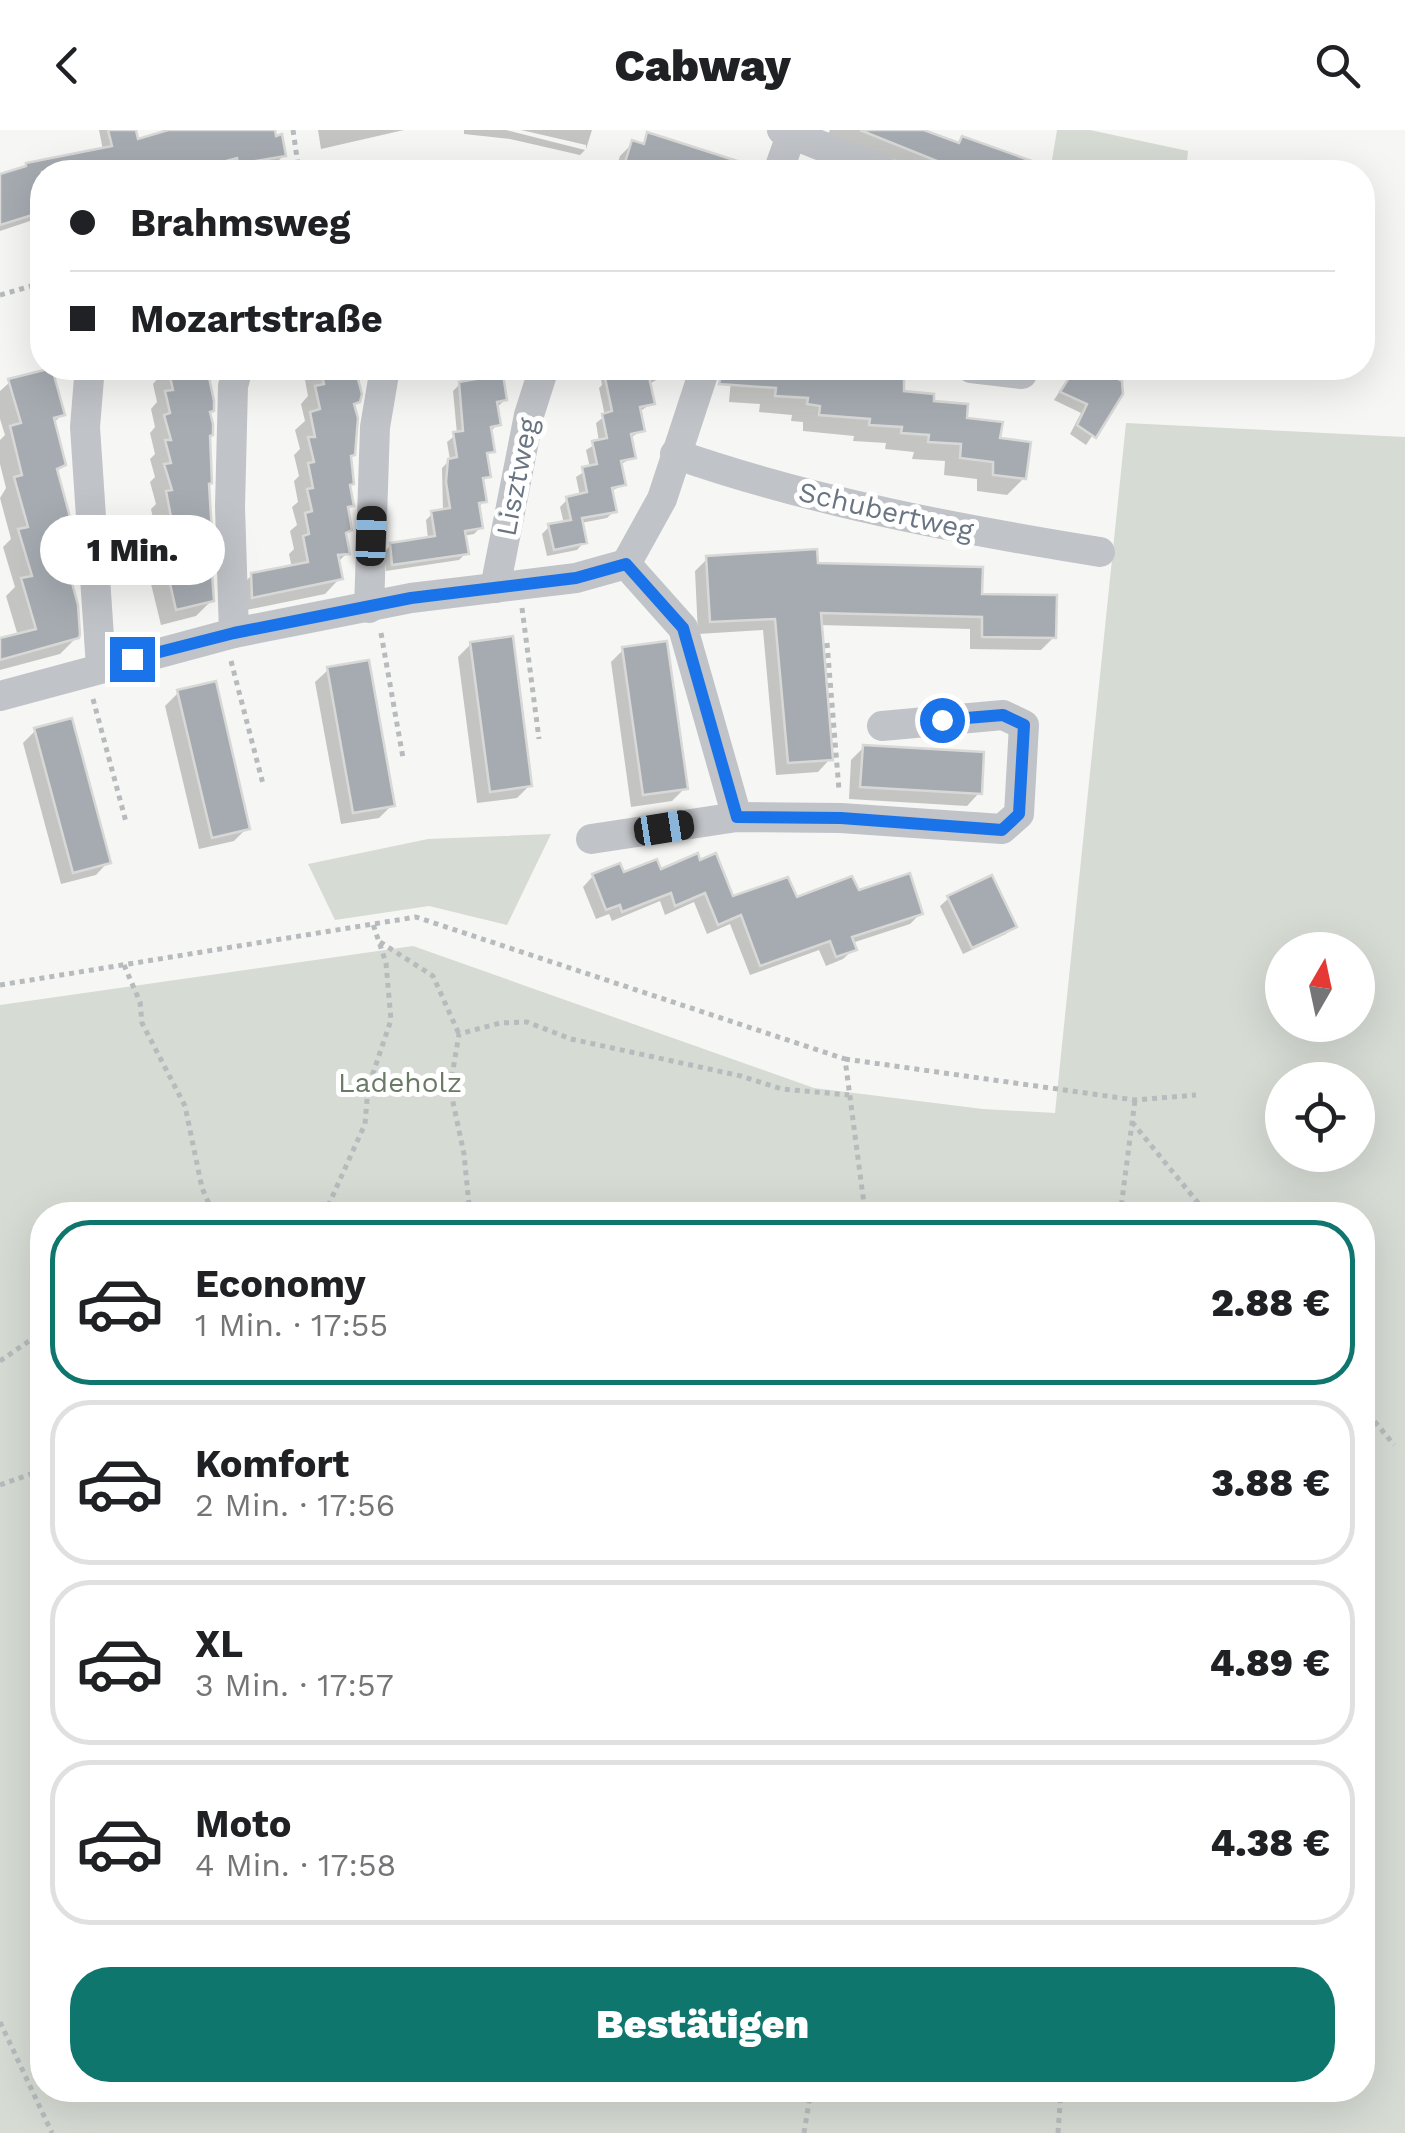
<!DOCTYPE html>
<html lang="de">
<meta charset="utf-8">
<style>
:root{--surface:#fff;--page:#f6f6f6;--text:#202124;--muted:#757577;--line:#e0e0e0;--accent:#0f766e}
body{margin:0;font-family:"Work Sans",sans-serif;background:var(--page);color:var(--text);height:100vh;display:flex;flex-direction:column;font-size:38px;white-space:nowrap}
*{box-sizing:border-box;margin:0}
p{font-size:32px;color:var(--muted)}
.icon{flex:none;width:55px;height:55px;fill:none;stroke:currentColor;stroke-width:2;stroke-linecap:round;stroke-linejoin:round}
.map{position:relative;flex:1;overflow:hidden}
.panel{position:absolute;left:30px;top:1072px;width:1345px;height:900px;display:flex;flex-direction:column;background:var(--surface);border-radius:40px;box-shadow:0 10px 40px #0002}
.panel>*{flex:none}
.top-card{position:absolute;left:30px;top:30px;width:1345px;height:220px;border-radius:40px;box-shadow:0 10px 40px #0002;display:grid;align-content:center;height:220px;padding:0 40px;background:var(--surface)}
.needle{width:65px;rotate:9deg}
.buttons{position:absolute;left:1265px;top:802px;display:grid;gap:20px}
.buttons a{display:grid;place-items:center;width:110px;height:110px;border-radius:50%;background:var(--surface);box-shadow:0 10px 40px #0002;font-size:50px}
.end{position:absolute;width:45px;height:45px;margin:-22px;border:12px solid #1a73e8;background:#fff;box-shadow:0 0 0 5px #fff}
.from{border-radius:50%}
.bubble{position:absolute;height:70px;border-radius:35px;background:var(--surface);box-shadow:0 10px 40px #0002;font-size:32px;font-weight:800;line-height:70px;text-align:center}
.car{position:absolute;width:30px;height:60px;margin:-30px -15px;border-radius:12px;box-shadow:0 0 8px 2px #0007;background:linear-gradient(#222 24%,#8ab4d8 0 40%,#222 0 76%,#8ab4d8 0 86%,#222 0)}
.top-card b{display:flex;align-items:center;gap:35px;height:95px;font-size:38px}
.top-card b+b{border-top:2px solid var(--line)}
.top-card i{width:25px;height:25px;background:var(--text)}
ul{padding:18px 0 0;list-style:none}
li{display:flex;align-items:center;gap:30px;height:165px;margin:0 20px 15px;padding:0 20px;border:5px solid var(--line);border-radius:40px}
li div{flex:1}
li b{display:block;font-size:38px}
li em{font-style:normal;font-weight:800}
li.current{border-color:var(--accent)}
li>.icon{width:90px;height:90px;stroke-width:1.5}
.action{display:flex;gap:20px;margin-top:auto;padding:20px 40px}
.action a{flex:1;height:115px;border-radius:40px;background:var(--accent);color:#fff;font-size:40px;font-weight:800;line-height:115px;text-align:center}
header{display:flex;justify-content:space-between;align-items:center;height:130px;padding:0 40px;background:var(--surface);font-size:45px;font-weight:800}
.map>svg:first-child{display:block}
</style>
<header><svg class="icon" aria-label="back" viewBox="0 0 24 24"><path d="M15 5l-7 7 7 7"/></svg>Cabway<svg class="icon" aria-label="search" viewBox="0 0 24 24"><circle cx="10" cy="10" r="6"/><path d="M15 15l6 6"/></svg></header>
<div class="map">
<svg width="1405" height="2003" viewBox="0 0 1405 2003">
<rect width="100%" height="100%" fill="#f6f7f4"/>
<g fill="#d6dbd4" fill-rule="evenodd">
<path d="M1057,0h33l98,21 -2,21h-136z"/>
<path d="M1126,293l279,14v1696h-1405v-1128l413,-59 401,142 169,21 72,4zM1282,820h76v75h-76zM1282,950h76v75h-76zM42,1085h1320v875h-1320z"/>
<path d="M551,704l-44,91 -78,-19 -94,14 -27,-56 120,-25z"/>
</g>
<g fill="#0003">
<path d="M99,0h34l3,12 41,-12h96l10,26 -8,8 -45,7 -1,-6 -28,7h-159v45l-42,14v-54l103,-27z"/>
<path d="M318,0h86l-83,19z"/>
<path d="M464,0h42l79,20 -5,5 -70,-16 -46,-5z"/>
<path d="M521,0h71l-6,19v-4z"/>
<path d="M830,0h91l36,14 6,-5 66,23 -4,10h-98l-99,-38z"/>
<path d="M647,9l76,30 10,3h-118l5,-16 13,-13 8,2z"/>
<path d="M157,238h55l2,7 -6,10 -1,99 5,116 -16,16 -35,9 -10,-41 5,-5 -5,-21 5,-5 -5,-17 5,-4 -5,-23 5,-5 -6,-22 5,-5 -5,-18 5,-5 -5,-21 5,-6 -4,-18 6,-7 -4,-18 6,-7z"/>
<path d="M308,238l55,1 -1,9 -6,6 2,17 -6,5 1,48 -4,4 -1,28 3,19 -5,5 4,20 -6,5 3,18 -10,10 3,15 -15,16 -88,18 -1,-21 16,-16 40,-7 -3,-14 5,-5 -4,-18 7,-6 -5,-18 6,-5 -4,-21 5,-5 -5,-21 6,-6 -5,-19 10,-9 -4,-17 7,-8 -3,-16 5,-5z"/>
<path d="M467,238h43l1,4 -7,8 1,20 -8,7 1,17 -7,7 1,20 -7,6 3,19 -7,7 3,18 -6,7 3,19 -7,7 -11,2 3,17 -7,7 -73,11 -2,-19 7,-7 37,-6 -2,-19 7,-7 10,-1 -1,-44 8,-8 -3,-18 10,-8 -4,-43 7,-7 10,-2z"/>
<path d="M607,238h52l2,9 -13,8 4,18 -13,9 3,18 -13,9 4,18 -13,8 4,19 -14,8 4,19 -7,7 -26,5 3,19 -7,8 -30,6 -5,-22 8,-8 14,-2 -4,-17 8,-8 12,-3 -4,-19 14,-9 -4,-18 13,-8 -3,-19 9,-7 -6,-28 3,-3 -2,-11z"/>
<path d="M732,238h105l34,3 -1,7 31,16 30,9 66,38 27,37 -17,17 -30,-4v-12l-33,-4 1,-14 -33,-2 2,-7 -29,-3 1,-6 -33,-2 1,-5 -51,-5v-9l-12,-1 1,-6 -33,-3 1,-8 -31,-2z"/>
<path d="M1075,238h16l29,14 1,11 -35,52 -16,-11 11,-21 -27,-13z"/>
<path d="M10,252l52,32 -9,10 11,41 -8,7 11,44 -7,7 12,42 -6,6 11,66 -17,17 -60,16v-29l18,-5 -12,-40 9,-9 -12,-40 8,-8 -11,-41 6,-10 -6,-24v-24l5,-5 -5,-16v-28z"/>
<path d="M708,428l108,7 164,31 74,41 -13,13 -71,-1v-20l-151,-4 11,134 -12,13 -42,3 -13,-145 -65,4 -3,-63z"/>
<path d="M471,514l59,141 -13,13 -40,5 -19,-146z"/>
<path d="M624,519l61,139 -13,13 -41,6 -20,-145z"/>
<path d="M328,540l64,135 -13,13 -38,6 -26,-142z"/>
<path d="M178,563l69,135 -13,13 -35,8 -34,-143z"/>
<path d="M36,600l72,132 -12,13 -35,9 -38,-141z"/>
<path d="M864,617l115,46 -12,13 -118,-7 2,-39z"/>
<path d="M660,742l72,27 64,1 61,-7 63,21 -10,10 -58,19 2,6 -11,10 -17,7 -7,-16 -69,25 -20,-51 -23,10 -13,-32 -29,13 -5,-14 -48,20 -3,-7 -13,5 -13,-32 10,-11z"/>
<path d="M949,768l65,28 -8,8 -43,20 -23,-48z"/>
</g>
<g fill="#a5abb1" stroke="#d8d8d6" stroke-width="2.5">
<path d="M108,0h28l2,9 30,-9h107l1,6 6,-2 4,22 -48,8 -1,-6 -51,14h-144v40l-42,13v-51l26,-8v-3l86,-17z"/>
<path d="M860,0h64l35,13 3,-7 95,34 -1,2h-105l1,-5z"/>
<path d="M647,2l112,36v4h-137l10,-32 12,4z"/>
<path d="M52,238l13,47 -11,3 12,47 -9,4 13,48 -9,2 14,47 -7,2 10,37 2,29 -1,4 -79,22v-22l36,-9 -15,-51 11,-2 -14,-47 10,-2 -14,-50 8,-2 -12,-49 11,-3 -13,-44z"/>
<path d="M168,238h39l7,33v10l-4,1 3,12v11l-3,1 2,47 -3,1 3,49 -3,1 5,67 -38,9 -10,-44 6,-1 -7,-25 7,-1 -6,-21 5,-1 -5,-26 6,-1 -8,-26 7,-1 -6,-23h6l-7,-25 6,-2 -5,-22 8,-1z"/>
<path d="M320,238h35l7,26 -2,8 -6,2 4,14 -3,37 -4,1 3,28 -4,1 4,21 -6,1 4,23 -6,3 4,21 -12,1 5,24 -91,19 -1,-25 57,-11 -5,-26 6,-2 -4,-21 7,-2 -5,-22 6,-1 -5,-25 6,-1 -6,-25h7l-5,-25 10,-3 -5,-23 9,-2z"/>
<path d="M475,238h27l5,32 -10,2 4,23 -10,2 4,25 -8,1 4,24 -8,1 4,24 -8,1 4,25 -18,3 4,23 -77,11 -2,-22 45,-7 -4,-25 19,-3 -4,-26 2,-23 9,-2 -4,-25 10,-1 -4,-49 17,-3z"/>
<path d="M607,238h40l8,36 -15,3 5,24 -14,3 5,24 -15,3 5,24 -14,3 5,24 -35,6 5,25 -33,7 -6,-26 23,-4 -5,-23 21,-5 -5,-25 15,-3 -5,-23 15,-3 -5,-24 10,-3 -7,-33 4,-1z"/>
<path d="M723,238h138l12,1v7l31,3v12l30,3v7l34,3 -1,14 36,4 -3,16 31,4 -5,37 -33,-4v-13l-33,-4 1,-14 -33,-2 1,-7 -28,-2 1,-6 -33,-2 1,-6 -51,-4 1,-9 -13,-2 1,-6 -33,-2 1,-8 -57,-4z"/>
<path d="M1075,238h21l26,13 1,13 -27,44 -19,-13 10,-21 -27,-12z"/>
<path d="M817,419l1,14 165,4 -1,27 75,1 -1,43 -74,-1v-20l-161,-4 12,147 -45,3 -13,-144 -65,3 -4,-66z"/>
<path d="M513,506l19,150 -42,6 -20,-150z"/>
<path d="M667,511l21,148 -45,6 -21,-148z"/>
<path d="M369,530l26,146 -42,7 -26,-146z"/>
<path d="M216,551l34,148 -38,9 -35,-148z"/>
<path d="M72,588l39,145 -38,10 -39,-145z"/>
<path d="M863,615l121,7 -2,42 -122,-7z"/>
<path d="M698,723l2,7 16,-7 17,43 55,-19 9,20 55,-21 7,14 51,-17 13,41 -71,23 5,13 -21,7 -6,-16 -70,25 -19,-51 -23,10 -13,-32 -30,13 -4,-13 -49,19 -2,-7 -14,5 -14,-36 28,-11 4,9 33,-13 4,10z"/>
<path d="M992,745l25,52 -45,21 -25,-52z"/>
</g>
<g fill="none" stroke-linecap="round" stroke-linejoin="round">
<g stroke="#b8bbbd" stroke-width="5" stroke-dasharray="5 5" stroke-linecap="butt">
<path d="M293,0l6,42"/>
<path d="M0,165l42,-12"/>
<path d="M522,478l17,131"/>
<path d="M381,503l22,125"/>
<path d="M827,513l12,147"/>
<path d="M231,531l32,123"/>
<path d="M93,569l33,123"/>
<path d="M380,812l53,34 26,58"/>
<path d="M124,835l16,37 2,21 43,83 17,82 12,27"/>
<path d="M0,855l416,-68 429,142 19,145 -1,11"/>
<path d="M845,929l290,41 61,-5"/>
<path d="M1132,992l76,93"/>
<path d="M324,1085l41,-91 3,-36 23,-68 -5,-57 -13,-39"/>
<path d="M470,1085l-6,-61 -14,-66 9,-54 41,-11 27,-1 44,17 170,37 41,13 67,6"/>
<path d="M1120,1085l15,-115"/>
<path d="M0,1231l29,-20 13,-4"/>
<path d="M1362,1276l32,39"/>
<path d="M0,1355l42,-15"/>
<path d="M0,1892l52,111"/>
<path d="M804,2003l7,-43"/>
<path d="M1058,2003l3,-43"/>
</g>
<g stroke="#c0c3c7" stroke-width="30">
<path d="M782,0l104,42"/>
<path d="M778,42l15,-42"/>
<path d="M971,238l51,6"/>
<path d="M89,248l-4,49 16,240"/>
<path d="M675,324c138,48 282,75 425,98"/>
<path d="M626,434l57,64 54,189"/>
<path d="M495,458l34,-173 15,-47"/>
<path d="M369,478l6,-181 10,-59"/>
<path d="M234,503l-4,-126 3,-121 5,-18"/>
<path d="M0,566l234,-63 177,-35 165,-20 50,-14 36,-65 43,-131"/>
<path d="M591,709l146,-22 104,1 161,11 17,-15 5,-89 -21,-10 -121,11"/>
</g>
</g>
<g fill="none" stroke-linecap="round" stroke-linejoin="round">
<path stroke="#1a73e8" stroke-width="12" d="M132,529l102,-26 177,-35 165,-20 50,-14 57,64 54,189 104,1 161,12 17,-16 5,-89 -21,-10 -61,5"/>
</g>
<g text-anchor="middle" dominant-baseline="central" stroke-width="10" stroke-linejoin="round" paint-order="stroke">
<g font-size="28" fill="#697582" stroke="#fff">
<text transform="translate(517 347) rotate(-79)">Lisztweg</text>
<text transform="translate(886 381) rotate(13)">Schubertweg</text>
</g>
<g font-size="28" fill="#6a7a67" stroke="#fff">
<text x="400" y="952">Ladeholz</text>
</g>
</g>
</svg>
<div class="buttons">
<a><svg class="needle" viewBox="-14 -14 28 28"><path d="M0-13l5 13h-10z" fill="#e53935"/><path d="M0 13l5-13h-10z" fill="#757577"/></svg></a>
<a><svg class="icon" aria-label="locate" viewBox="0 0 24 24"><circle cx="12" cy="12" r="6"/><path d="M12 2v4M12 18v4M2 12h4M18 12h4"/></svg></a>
</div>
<i class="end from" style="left:942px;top:590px"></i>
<i class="end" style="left:132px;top:529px"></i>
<div class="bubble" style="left:40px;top:385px;width:185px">1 Min.</div>
<i class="car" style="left:371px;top:406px;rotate:2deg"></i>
<i class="car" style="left:664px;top:698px;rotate:81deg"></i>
<div class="top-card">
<b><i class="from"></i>Brahmsweg</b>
<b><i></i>Mozartstraße</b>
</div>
<section class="panel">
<ul>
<li class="current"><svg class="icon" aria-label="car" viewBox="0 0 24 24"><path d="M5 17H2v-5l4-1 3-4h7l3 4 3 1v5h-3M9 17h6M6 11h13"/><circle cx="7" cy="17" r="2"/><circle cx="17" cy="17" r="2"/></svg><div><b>Economy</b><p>1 Min. · 17:55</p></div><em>2.88 €</em></li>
<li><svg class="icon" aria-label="car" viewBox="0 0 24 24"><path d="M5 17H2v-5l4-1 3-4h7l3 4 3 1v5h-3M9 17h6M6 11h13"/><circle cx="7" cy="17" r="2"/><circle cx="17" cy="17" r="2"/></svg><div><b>Komfort</b><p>2 Min. · 17:56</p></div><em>3.88 €</em></li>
<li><svg class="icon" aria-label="car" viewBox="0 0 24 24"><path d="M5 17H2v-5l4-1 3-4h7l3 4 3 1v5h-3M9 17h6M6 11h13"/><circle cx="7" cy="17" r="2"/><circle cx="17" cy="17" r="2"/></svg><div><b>XL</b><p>3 Min. · 17:57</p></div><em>4.89 €</em></li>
<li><svg class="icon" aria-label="car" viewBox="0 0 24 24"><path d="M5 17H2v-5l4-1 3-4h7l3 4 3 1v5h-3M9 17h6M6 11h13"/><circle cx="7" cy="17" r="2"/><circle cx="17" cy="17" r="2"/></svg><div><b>Moto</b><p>4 Min. · 17:58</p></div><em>4.38 €</em></li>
</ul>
<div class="action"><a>Bestätigen</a></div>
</section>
</div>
